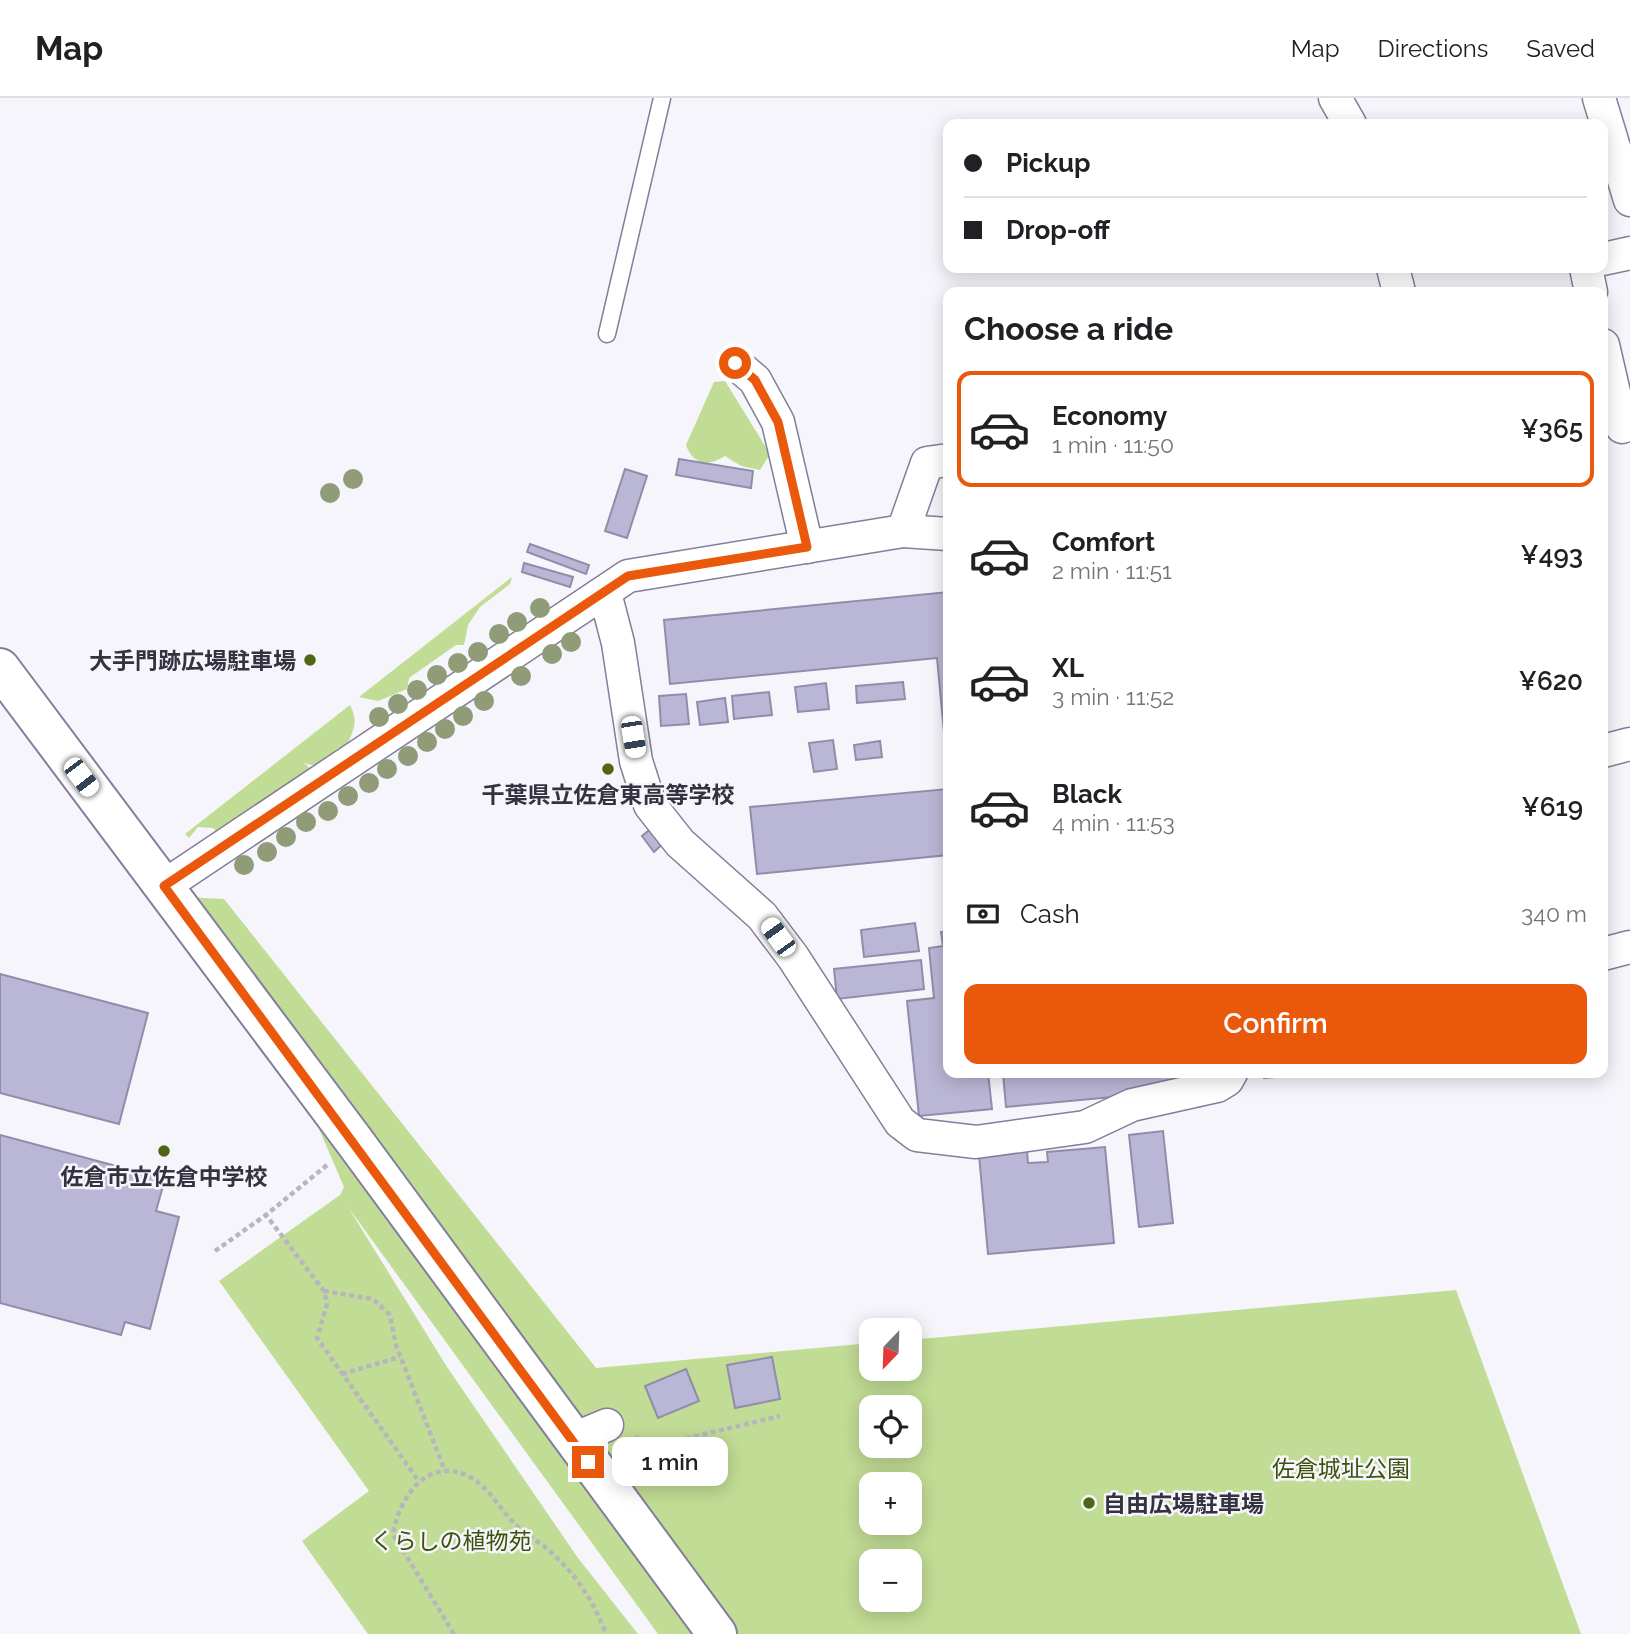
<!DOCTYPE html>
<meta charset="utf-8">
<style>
:root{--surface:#fff;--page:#f2f2f2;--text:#202124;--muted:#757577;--line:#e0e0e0;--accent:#ea580c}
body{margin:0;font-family:Raleway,"Noto Sans JP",sans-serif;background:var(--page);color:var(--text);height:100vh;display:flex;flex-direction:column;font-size:26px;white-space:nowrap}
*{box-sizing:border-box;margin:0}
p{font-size:23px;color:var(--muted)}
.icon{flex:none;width:38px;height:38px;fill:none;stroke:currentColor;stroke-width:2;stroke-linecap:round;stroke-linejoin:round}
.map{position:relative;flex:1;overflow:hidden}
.side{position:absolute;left:943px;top:189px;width:665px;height:791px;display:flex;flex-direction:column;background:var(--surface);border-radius:14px;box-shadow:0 4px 18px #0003}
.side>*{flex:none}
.banner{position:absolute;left:943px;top:21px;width:665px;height:154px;border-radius:14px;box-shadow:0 4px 18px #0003;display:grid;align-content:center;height:154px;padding:0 21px;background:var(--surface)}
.needle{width:46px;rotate:203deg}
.tools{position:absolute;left:859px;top:1220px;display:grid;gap:14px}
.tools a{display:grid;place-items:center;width:63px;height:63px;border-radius:14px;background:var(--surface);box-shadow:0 4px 18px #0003;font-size:35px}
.end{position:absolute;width:32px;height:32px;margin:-16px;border:9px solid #ea580c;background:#fff;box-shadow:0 0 0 4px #fff}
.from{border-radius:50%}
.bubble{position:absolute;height:49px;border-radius:14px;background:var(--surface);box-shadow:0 4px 18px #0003;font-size:23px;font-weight:600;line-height:49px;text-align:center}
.car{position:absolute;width:21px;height:42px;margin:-21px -10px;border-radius:9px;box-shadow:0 0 5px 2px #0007;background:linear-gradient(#fff 24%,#345 0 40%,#fff 0 76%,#345 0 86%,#fff 0)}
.banner b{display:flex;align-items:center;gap:24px;height:66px;font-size:26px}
.banner b+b{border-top:2px solid var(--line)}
.banner i{width:18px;height:18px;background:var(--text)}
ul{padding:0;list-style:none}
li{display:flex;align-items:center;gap:21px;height:116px;margin:0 14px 10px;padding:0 7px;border:4px solid transparent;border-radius:14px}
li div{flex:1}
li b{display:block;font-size:26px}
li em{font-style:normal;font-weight:600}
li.on{border-color:var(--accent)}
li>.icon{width:63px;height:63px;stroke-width:1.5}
h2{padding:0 21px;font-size:32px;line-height:84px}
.pay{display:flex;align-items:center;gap:18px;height:77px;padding:0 21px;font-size:26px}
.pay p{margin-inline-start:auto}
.action{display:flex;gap:14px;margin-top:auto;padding:14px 21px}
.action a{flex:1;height:80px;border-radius:14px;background:var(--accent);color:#fff;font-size:28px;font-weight:600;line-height:80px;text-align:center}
header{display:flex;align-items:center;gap:42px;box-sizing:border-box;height:98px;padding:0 35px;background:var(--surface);border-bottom:2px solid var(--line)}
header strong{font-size:33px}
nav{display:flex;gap:38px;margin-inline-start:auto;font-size:24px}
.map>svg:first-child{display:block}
</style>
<header>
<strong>Map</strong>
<nav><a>Map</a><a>Directions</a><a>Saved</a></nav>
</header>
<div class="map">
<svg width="1630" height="1536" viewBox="0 0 1630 1536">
<rect width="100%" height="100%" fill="#f5f5fb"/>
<g fill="#c1dc94" fill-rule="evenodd">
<path d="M725,283l45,73 -10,16 -19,-4 -16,-10c-17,11 -32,9 -39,-11l28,-63z"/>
<path d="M512,479l-2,7 -30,23 -12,18 -4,20h-8l-47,33 -2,11 -29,12 -19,-4z"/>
<path d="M350,607c9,18 3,24 -3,41l-9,2 -18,19 -16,-4 7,6 -12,12 -4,-2 -78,53 -4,-4 -15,-1 -9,11 -4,-4z"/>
<path d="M147,797l77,4 372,469 275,-25 1,25h38v-28l546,-50 125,344h-923l-310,-427 99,160 131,191 60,76h-270l-66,-93 67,-50 -150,-210 121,-86 4,-8 -31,-72zM872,1309h38v39h-38zM872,1386h38v38h-38zM872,1463h38v39h-38z"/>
</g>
<g fill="#bab6d5" stroke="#908caa" stroke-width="2">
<path d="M679,361l74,12 -2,17 -75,-13z"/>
<path d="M625,371l22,7 -20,62 -22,-7z"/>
<path d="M530,446l59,21 -3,9 -59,-22z"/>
<path d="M524,465l49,14 -3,10 -48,-15z"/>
<path d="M948,494v183l-11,-117 -267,26 -6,-64z"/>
<path d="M903,584l2,17 -48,4 -1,-17z"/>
<path d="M826,585l3,26 -31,3 -3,-25z"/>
<path d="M769,594l3,23 -38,4 -2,-23z"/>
<path d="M686,596l3,30 -28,2 -2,-30z"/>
<path d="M725,600l3,24 -28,3 -3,-23z"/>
<path d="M833,642l4,29 -23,3 -5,-29z"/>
<path d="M880,643l2,16 -26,3 -2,-15z"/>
<path d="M948,691v66l-191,19 -7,-67z"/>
<path d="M658,725l11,15 -15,14 -12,-16z"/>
<path d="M915,825l4,28 -55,6 -3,-27z"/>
<path d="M948,833v142h40l4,36 -73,7 -12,-115 27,-3 -5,-50 14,-2 -2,-14z"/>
<path d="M921,862l3,29 -87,10 -3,-30z"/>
<path d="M0,876l148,39 -29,111 -119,-31z"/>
<path d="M1003,975h204l1,15 -202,19z"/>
<path d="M1263,975h32v2l-31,3z"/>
<path d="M1163,1033l10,92 -34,4 -10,-92z"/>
<path d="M0,1037l165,44 -9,32 23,6 -29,112 -25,-7 -4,13 -121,-32z"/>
<path d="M1105,1049l9,96 -126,11 -9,-99 48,-4 1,12 20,-1 -1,-10z"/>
<path d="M772,1259l8,42 -45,9 -8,-43z"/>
<path d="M686,1271l13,32 -41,17 -13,-32z"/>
</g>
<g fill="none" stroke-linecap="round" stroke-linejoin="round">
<defs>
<path id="lane" d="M607,236l55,-236"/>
<g id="street">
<path d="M1335,0l15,26"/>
<path d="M1599,0l31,102"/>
<path d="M1603,161l27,-6"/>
<path d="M1393,170l6,24"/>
<path d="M1586,170l5,24"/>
<path d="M1603,247l19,82"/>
<path d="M735,265l20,17 23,42 29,125"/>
<path d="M903,433l24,-68 21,-3"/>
<path d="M605,495l13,50 18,118 14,44 30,38 82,73 31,41 107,165 17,13 59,7 109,-15 47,-22 85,-19 10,-6 4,-7"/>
<path d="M1603,653l27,-7"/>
<path d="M164,788l464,-310 275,-45 45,3"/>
<path d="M1603,856l27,-7"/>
<path d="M571,1342l36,-15"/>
</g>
<path id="secondary" d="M0,570l355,474 362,492"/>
</defs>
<use href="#lane" stroke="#827e9b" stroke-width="19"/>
<use href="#street" stroke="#827e9b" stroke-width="35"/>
<use href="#secondary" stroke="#827e9b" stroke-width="42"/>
<g stroke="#b7b6be" stroke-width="4.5" stroke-dasharray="5 3.5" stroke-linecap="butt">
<path d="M327,1067l-61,50 58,76 3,13 -10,34 101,142"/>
<path d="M215,1153l51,-36"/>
<path d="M324,1193l49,8 17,16 6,30 49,126"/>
<path d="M342,1276l58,-17"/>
<path d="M636,1338l6,13 138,-33"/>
<path d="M454,1536l-61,-100c6,-36 34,-78 75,-58 21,10 32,34 48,49 9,9 20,15 30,23 29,24 47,52 60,86"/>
</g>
<use href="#lane" stroke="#fff" stroke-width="16"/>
<use href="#street" stroke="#fff" stroke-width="32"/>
<use href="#secondary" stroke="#fff" stroke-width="38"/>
</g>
<g fill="#909b77">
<circle cx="353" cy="381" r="10"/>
<circle cx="330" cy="395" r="10"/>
<circle cx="540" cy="510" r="10"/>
<circle cx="517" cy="524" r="10"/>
<circle cx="499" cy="536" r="10"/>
<circle cx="571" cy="544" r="10"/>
<circle cx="478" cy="554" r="10"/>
<circle cx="552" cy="556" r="10"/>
<circle cx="458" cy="565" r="10"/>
<circle cx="437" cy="577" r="10"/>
<circle cx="521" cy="578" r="10"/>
<circle cx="417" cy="592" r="10"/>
<circle cx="484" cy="603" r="10"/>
<circle cx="398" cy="606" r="10"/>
<circle cx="463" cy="618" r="10"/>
<circle cx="379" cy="619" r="10"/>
<circle cx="445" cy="631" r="10"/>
<circle cx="427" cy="644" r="10"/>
<circle cx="408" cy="658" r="10"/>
<circle cx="387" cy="671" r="10"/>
<circle cx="369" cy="685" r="10"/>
<circle cx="348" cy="698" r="10"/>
<circle cx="328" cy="713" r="10"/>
<circle cx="306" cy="724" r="10"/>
<circle cx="286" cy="739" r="10"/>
<circle cx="267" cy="754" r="10"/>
<circle cx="244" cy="767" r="10"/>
</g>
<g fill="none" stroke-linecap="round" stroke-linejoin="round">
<path stroke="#ea580c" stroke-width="9" d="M588,1364l-424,-576 464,-310 179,-29 -29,-125 -23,-42 -20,-17"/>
</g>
<g fill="#4e6615" stroke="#f5f5fb" stroke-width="2.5">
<circle cx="310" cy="562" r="7"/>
<circle cx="608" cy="671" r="7"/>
<circle cx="164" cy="1053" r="7"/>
<circle cx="1089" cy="1405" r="7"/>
</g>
<g text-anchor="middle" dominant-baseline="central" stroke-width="5" stroke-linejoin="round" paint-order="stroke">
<g font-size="23" font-weight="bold" fill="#34323f" stroke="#f5f5fb">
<text x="296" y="562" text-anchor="end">大手門跡広場駐車場</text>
<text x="608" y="696">千葉県立佐倉東高等学校</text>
<text x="164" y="1078">佐倉市立佐倉中学校</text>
<text x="1103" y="1405" text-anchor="start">自由広場駐車場</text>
</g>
<g font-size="23" fill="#3d510b" stroke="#f5f5fb">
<text x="1341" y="1370">佐倉城址公園</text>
<text x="451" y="1442">くらしの植物苑</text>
</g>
</g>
</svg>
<div class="tools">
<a><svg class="needle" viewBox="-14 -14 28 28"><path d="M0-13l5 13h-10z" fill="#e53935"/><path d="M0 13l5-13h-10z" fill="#757577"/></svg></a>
<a><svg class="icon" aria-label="locate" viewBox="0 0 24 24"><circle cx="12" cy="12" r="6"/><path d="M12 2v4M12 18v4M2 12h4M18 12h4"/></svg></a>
<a>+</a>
<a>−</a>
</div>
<i class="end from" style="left:735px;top:265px"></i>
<i class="end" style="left:588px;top:1364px"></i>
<div class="bubble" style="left:612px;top:1339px;width:116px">1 min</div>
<i class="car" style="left:633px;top:639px;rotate:171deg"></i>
<i class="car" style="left:81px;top:679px;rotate:143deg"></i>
<i class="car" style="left:778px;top:839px;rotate:324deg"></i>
<div class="banner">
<b><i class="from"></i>Pickup</b>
<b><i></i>Drop-off</b>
</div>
<section class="side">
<h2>Choose a ride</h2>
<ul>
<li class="on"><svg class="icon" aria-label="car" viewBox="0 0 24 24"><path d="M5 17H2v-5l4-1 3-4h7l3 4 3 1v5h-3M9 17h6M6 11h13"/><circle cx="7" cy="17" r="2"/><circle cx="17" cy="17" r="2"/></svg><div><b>Economy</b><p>1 min · 11:50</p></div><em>¥365</em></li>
<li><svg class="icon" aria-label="car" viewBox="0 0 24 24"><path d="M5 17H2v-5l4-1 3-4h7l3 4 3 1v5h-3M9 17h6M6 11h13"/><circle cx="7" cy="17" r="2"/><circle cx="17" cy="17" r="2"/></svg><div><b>Comfort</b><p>2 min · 11:51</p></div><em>¥493</em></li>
<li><svg class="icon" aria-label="car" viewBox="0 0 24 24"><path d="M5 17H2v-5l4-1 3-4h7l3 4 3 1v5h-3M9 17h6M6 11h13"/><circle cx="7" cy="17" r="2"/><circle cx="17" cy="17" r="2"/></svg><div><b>XL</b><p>3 min · 11:52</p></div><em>¥620</em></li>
<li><svg class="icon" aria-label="car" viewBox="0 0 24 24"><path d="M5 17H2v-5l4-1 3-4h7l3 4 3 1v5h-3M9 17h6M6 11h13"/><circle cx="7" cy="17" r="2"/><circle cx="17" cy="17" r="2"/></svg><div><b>Black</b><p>4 min · 11:53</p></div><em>¥619</em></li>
</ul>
<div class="pay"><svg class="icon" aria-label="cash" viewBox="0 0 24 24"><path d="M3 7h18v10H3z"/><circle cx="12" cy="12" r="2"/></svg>Cash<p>340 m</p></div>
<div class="action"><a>Confirm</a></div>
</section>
</div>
